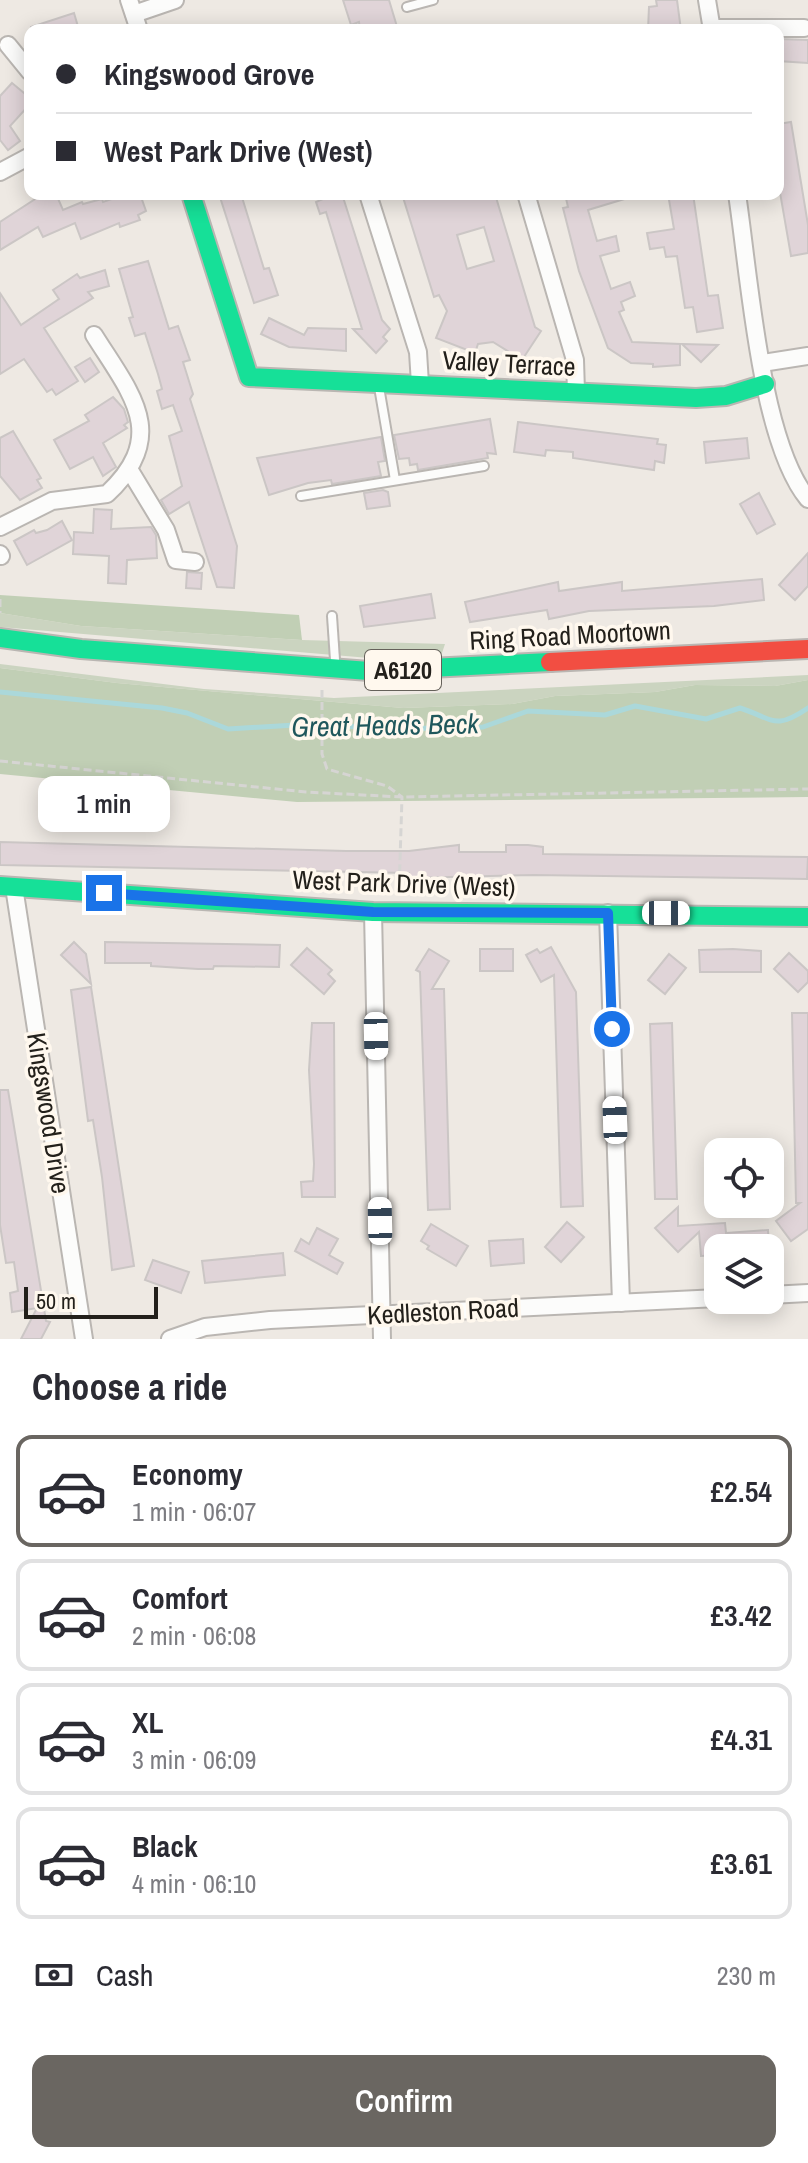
<!DOCTYPE html>
<meta charset="utf-8">
<style>
:root{--surface:#fff;--page:#f2f2f3;--text:#2b2b33;--muted:#7c7c81;--line:#e1e1e2;--accent:#6a6661}
body{margin:0;font-family:"Archivo Narrow",sans-serif;background:var(--page);color:var(--text);height:100vh;display:flex;flex-direction:column;font-size:30px;white-space:nowrap}
*{box-sizing:border-box;margin:0}
p{font-size:26px;color:var(--muted)}
.icon{flex:none;width:44px;height:44px;fill:none;stroke:currentColor;stroke-width:2;stroke-linecap:round;stroke-linejoin:round}
.map{position:relative;height:1339px;overflow:hidden}
.details{display:flex;flex-direction:column;background:var(--surface);flex:1}
.details>*{flex:none}
.guide{position:absolute;left:24px;top:24px;width:760px;height:176px;border-radius:16px;box-shadow:0 4px 20px #0003;display:grid;align-content:center;height:176px;padding:0 32px;background:var(--surface)}
.buttons{position:absolute;left:704px;top:1138px;display:grid;gap:16px}
.buttons a{display:grid;place-items:center;width:80px;height:80px;border-radius:16px;background:var(--surface);box-shadow:0 4px 20px #0003;font-size:40px}
.scale{position:absolute;left:24px;bottom:20px;width:134px;box-sizing:border-box;padding-left:8px;border:4px solid #23201b;border-top:0;font-size:22px;line-height:28px;white-space:nowrap;color:#23201b;-webkit-text-stroke:6px #fff8ee;paint-order:stroke}
.end{position:absolute;width:36px;height:36px;margin:-18px;border:10px solid #1a73e8;background:#fff;box-shadow:0 0 0 4px #fff}
.from{border-radius:50%}
.bubble{position:absolute;height:56px;border-radius:16px;background:var(--surface);box-shadow:0 4px 20px #0003;font-size:26px;font-weight:600;line-height:56px;text-align:center}
.car{position:absolute;width:24px;height:48px;margin:-24px -12px;border-radius:10px;box-shadow:0 0 6px 2px #0007;background:linear-gradient(#fff 24%,#345 0 40%,#fff 0 76%,#345 0 86%,#fff 0)}
.guide b{display:flex;align-items:center;gap:28px;height:76px;font-size:30px}
.guide b+b{border-top:2px solid var(--line)}
.guide i{width:20px;height:20px;background:var(--text)}
ul{padding:0;list-style:none}
li{display:flex;align-items:center;gap:24px;height:112px;margin:0 16px 12px;padding:0 16px;border:4px solid var(--line);border-radius:16px}
li div{flex:1}
li b{display:block;font-size:30px}
li em{font-style:normal;font-weight:600}
li.on{border-color:var(--accent)}
li>.icon{width:72px;height:72px;stroke-width:1.5}
h2{padding:0 32px;font-size:36px;line-height:96px}
.pay{display:flex;align-items:center;gap:20px;height:88px;padding:0 32px;font-size:30px}
.pay p{margin-inline-start:auto}
.action{display:flex;gap:16px;margin-top:auto;padding:16px 32px}
.action a{flex:1;height:92px;border-radius:16px;background:var(--accent);color:#fff;font-size:32px;font-weight:600;line-height:92px;text-align:center}
.map>svg:first-child{display:block}
</style>
<div class="map">
<svg width="808" height="1339" viewBox="0 0 808 1339">
<rect width="100%" height="100%" fill="#eee9e3"/>
<g fill="#cbd4c0">
<path d="M0,613l81,13 221,14 143,4 -4,12 -60,3 -381,-32z"/>
<path d="M0,664l204,25 130,9 474,-23v5l-33,6 -80,-1 -40,7 -100,4 -43,8 -109,4 -286,-25 -117,-15z"/>
</g>
<g fill="#c1cfb5">
<path d="M0,595l299,20 3,25 -221,-14 -81,-13z"/>
<path d="M0,668l117,15 286,25 109,-4 43,-8 100,-4 40,-7 80,1 33,-6v117l-511,5 -297,-28z"/>
</g>
<g fill="none" stroke-linecap="round" stroke-linejoin="round">
<path stroke="#abd8da" stroke-width="5" d="M0,692l162,16 25,5 41,16 84,-5 78,5 93,-2 45,-16 77,4 30,-9 71,13 34,-11c34,11 34,23 68,0"/>
</g>
<g fill="#e0d4d8" stroke="#cbc6c5" stroke-width="2" fill-rule="evenodd">
<path d="M343,0h46l9,30h-38l-1,-8 -8,3z"/>
<path d="M656,0h21l4,30h-33l1,-23 8,-1z"/>
<path d="M74,13l5,17h-48v-3z"/>
<path d="M778,39l30,1v23l-30,-2z"/>
<path d="M12,83l18,15v6l-20,22 10,15 -12,9 -8,-10v-44z"/>
<path d="M791,122l17,103v28l-17,3 -13,-75v-57z"/>
<path d="M43,194h13l7,16 19,-8 1,2 19,-5 1,3 23,-8h14l6,17 -8,4 2,5 -20,7 -1,-4 -38,16 -6,-16 -32,14 -5,-10 -38,23v-28z"/>
<path d="M219,194h22l23,75 5,-1 9,27 -24,8z"/>
<path d="M334,194h8l40,126 8,9 -7,8 4,4 -11,12 -23,-24h9l-36,-117 -6,2 -4,-12z"/>
<path d="M402,194h93l40,133 6,4 -19,29 -29,-18 -15,2 -3,9 -39,-15 11,-27 -8,-16 -5,2zM484,227l10,34 -27,8 -10,-34z"/>
<path d="M565,194h65l1,3 -43,13 9,31 19,-5 3,15 -19,5 11,33 19,-7 5,14 -14,6 3,8 -5,2 13,30 48,2v21l-27,2v-3l-22,-1 -23,-15 -29,-77 -16,-63 5,-1z"/>
<path d="M668,194h25l15,102 10,-1 5,33 -26,4 -4,-25 -8,1 -8,-52 -11,1 -2,-10 -14,2 -3,-16 27,-4z"/>
<path d="M148,261l21,68 9,-3 12,34 -7,2 10,32 -3,5 47,147 -3,42 -17,-1 -28,-85 -20,12 -8,-14 21,-14 -13,-50 13,-5 -9,-26 -11,4 -5,-18 5,-2 -4,-15 -13,-41 -10,3 -6,-18 4,-1 -14,-48z"/>
<path d="M105,270l4,16 -21,6 5,6 -49,30 34,53 -22,14 -4,-6 -5,3 -23,-33 -24,15v-81l21,32 38,-26 -6,-9 24,-16 3,4z"/>
<path d="M269,318l35,17 4,-7 38,1v22l-57,-4 -28,-13z"/>
<path d="M682,344l36,1 -17,17z"/>
<path d="M90,358l9,14 -14,10 -10,-15z"/>
<path d="M113,397l11,12 4,13 -4,3 3,3 -24,15 13,24 -13,9 -10,-19 -23,12 -16,-29 35,-19 -4,-6z"/>
<path d="M490,419l6,35 -9,-1 1,5 -70,12 -1,-6 -7,1 -1,-7 -10,1 -5,-24z"/>
<path d="M518,422l140,17 -1,5 9,1 -2,18 -9,-2 -1,9 -81,-12v-6l-27,-2 -1,6 -31,-4z"/>
<path d="M13,431l28,47 -4,2 5,8 -22,12 -20,-24v-38z"/>
<path d="M381,437l4,24 -7,1 3,14 -49,8 -1,-4 -23,3 -39,12 -12,-37z"/>
<path d="M747,438l2,20 -43,5 -2,-21z"/>
<path d="M383,490l5,2 2,14 -23,3 -3,-16z"/>
<path d="M759,493l16,31 -18,10 -17,-30z"/>
<path d="M94,509l18,1 -1,19 40,-2 5,8 1,23 -30,2 -1,24 -18,-1 1,-27 -36,-2 1,-22 19,1z"/>
<path d="M62,521l10,19 -45,25 -13,-24 20,-11 2,3 11,-3z"/>
<path d="M808,553v33l-13,14 -16,-15z"/>
<path d="M187,572l15,1 -1,16 -15,-1z"/>
<path d="M762,579l2,21 -50,6 -125,5 -40,8 -2,-9 -77,12 -5,-20 93,-20 1,9 63,-9v9z"/>
<path d="M431,594l4,24 -71,9 -4,-21z"/>
<path d="M0,842l346,9h63l50,-6v7h47v-7h22l15,2v7l265,3 -1,22 -273,-4 -125,3v-5l-409,-8z"/>
<path d="M74,942l12,12 5,30 -30,-29z"/>
<path d="M105,942l175,3 -1,22 -65,-1 -1,3h-15l-47,-3v-3h-46z"/>
<path d="M551,947l25,45 7,214 -22,1 -7,-232 -13,7 -15,-27 11,-6 3,4z"/>
<path d="M307,948l25,22 -4,4 7,7 -11,13 -33,-29z"/>
<path d="M429,949l20,12 -17,28h12l6,220 -22,1 -8,-238 -4,-2z"/>
<rect x="480" y="949" width="33" height="22"/>
<path d="M733,949l28,2v21h-61l-1,-22z"/>
<path d="M789,953l19,18v11l-10,10 -24,-23z"/>
<path d="M669,954l17,14 -21,26 -17,-14z"/>
<path d="M91,987l43,279 -22,4 -10,-93 -9,-57 -5,1 -17,-131z"/>
<path d="M792,1013h16v216l-17,12 -15,-20 24,-18h-4z"/>
<path d="M312,1023h22l1,174h-33l-1,-15 12,-1 1,-17 -5,-94z"/>
<path d="M672,1023l5,176h-22l-5,-175z"/>
<path d="M0,1090h8l38,231 4,1 -9,17h-20l16,-31 -25,4 -2,-19 8,-2 -4,-29 -8,1 -6,-38z"/>
<path d="M678,1207v19l47,-3 1,10 42,-3 1,18h-51v7l-17,1 -2,-24 -21,20 -23,-24z"/>
<path d="M567,1222l17,15 -23,25 -16,-15z"/>
<path d="M431,1224l37,22 -12,20 -29,-17 2,-3 -8,-5z"/>
<path d="M317,1228l21,11 -9,16 14,8 -6,11 -42,-23 6,-12 8,5z"/>
<path d="M523,1239l1,24 -33,3 -2,-25z"/>
<path d="M283,1253l2,22 -80,8 -3,-22z"/>
<path d="M153,1260l36,12 -8,21 -36,-13z"/>
</g>
<g fill="none" stroke-linecap="round" stroke-linejoin="round">
<defs>
<g id="lane">
<path d="M407,7l26,-7"/>
<path d="M379,387l16,93"/>
<path d="M301,496l183,-30"/>
<path d="M332,616l3,44"/>
</g>
<g id="street">
<path d="M129,0l10,30"/>
<path d="M707,0l5,30"/>
<path d="M134,14l41,-14"/>
<path d="M711,28h93"/>
<path d="M8,45l22,27"/>
<path d="M0,172l30,-16"/>
<path d="M368,194l50,158 2,32"/>
<path d="M737,194c12,78 23,247 71,305"/>
<path d="M527,197l48,163 1,32"/>
<path d="M762,363l46,-7"/>
<path d="M129,469l37,61 10,30 19,2"/>
<path d="M0,527l52,-26 55,-7c63,-59 24,-100 -13,-159"/>
<path d="M0,554l1,2"/>
<path d="M14,887l70,452"/>
<path d="M373,912l9,427"/>
<path d="M608,913l13,390"/>
<path d="M770,1295l38,-2"/>
<path d="M170,1339l35,-12 65,-7 448,-22"/>
</g>
<g id="fast">
<path d="M191,194l58,183 447,21 30,-2 39,-12"/>
<path d="M0,638l81,11 288,22 181,-9"/>
<path d="M0,886l373,26 435,5"/>
</g>
<path id="jam" d="M550,662l258,-13"/>
</defs>
<use href="#lane" stroke="#bab6b2" stroke-width="12"/>
<use href="#street" stroke="#bab6b2" stroke-width="20"/>
<use href="#fast" stroke="#bab6b2" stroke-width="22"/>
<use href="#jam" stroke="#bab6b2" stroke-width="22"/>
<g stroke="#d6d5d3" stroke-width="3" stroke-dasharray="8 4" stroke-linecap="butt">
<path d="M0,599v14"/>
<path d="M322,690v64l5,15 60,17 15,11 -3,95"/>
<path d="M0,761l306,31 96,5 406,-8"/>
</g>
<use href="#lane" stroke="#fcfcfb" stroke-width="8"/>
<use href="#street" stroke="#fcfcfb" stroke-width="16"/>
<use href="#fast" stroke="#16e098" stroke-width="18"/>
<use href="#jam" stroke="#f24e42" stroke-width="18"/>
</g>
<g fill="none" stroke-linecap="round" stroke-linejoin="round">
<path stroke="#1a73e8" stroke-width="10" d="M104,893l269,19 235,1 4,116"/>
</g>
<g text-anchor="middle" dominant-baseline="central" stroke-width="7" stroke-linejoin="round" paint-order="stroke">
<rect fill="#fff8ee" stroke="#65615a" stroke-width="2" x="365" y="650" width="76" height="40" rx="6"/>
<g font-size="24" font-weight="bold" fill="#23201b">
<text x="403" y="670">A6120</text>
</g>
<g font-size="26" fill="#23201b" stroke="#fff8ee">
<text transform="translate(509 363) rotate(3)">Valley Terrace</text>
<text transform="translate(570 635) rotate(-3)">Ring Road Moortown</text>
<text transform="translate(404 883) rotate(2)">West Park Drive (West)</text>
<text transform="translate(49 1113) rotate(81)">Kingswood Drive</text>
<text transform="translate(443 1311) rotate(-3)">Kedleston Road</text>
</g>
<g font-size="28" font-style="italic" fill="#1f575c" stroke="#fff8ee">
<text transform="translate(385 725) rotate(-1)">Great Heads Beck</text>
</g>
</g>
</svg>
<div class="buttons">
<a><svg class="icon" aria-label="locate" viewBox="0 0 24 24"><circle cx="12" cy="12" r="6"/><path d="M12 2v4M12 18v4M2 12h4M18 12h4"/></svg></a>
<a><svg class="icon" aria-label="layers" viewBox="0 0 24 24"><path d="M12 4l9 5-9 5-9-5zM3 14l9 5 9-5"/></svg></a>
</div>
<div class="scale">50 m</div>
<i class="end from" style="left:612px;top:1029px"></i>
<i class="end" style="left:104px;top:893px"></i>
<div class="bubble" style="left:38px;top:776px;width:132px">1 min</div>
<i class="car" style="left:666px;top:913px;rotate:90deg"></i>
<i class="car" style="left:376px;top:1036px;rotate:179deg"></i>
<i class="car" style="left:615px;top:1120px;rotate:358deg"></i>
<i class="car" style="left:380px;top:1221px;rotate:359deg"></i>
<div class="guide">
<b><i class="from"></i>Kingswood Grove</b>
<b><i></i>West Park Drive (West)</b>
</div>
</div>
<section class="details">
<h2>Choose a ride</h2>
<ul>
<li class="on"><svg class="icon" aria-label="car" viewBox="0 0 24 24"><path d="M5 17H2v-5l4-1 3-4h7l3 4 3 1v5h-3M9 17h6M6 11h13"/><circle cx="7" cy="17" r="2"/><circle cx="17" cy="17" r="2"/></svg><div><b>Economy</b><p>1 min · 06:07</p></div><em>£2.54</em></li>
<li><svg class="icon" aria-label="car" viewBox="0 0 24 24"><path d="M5 17H2v-5l4-1 3-4h7l3 4 3 1v5h-3M9 17h6M6 11h13"/><circle cx="7" cy="17" r="2"/><circle cx="17" cy="17" r="2"/></svg><div><b>Comfort</b><p>2 min · 06:08</p></div><em>£3.42</em></li>
<li><svg class="icon" aria-label="car" viewBox="0 0 24 24"><path d="M5 17H2v-5l4-1 3-4h7l3 4 3 1v5h-3M9 17h6M6 11h13"/><circle cx="7" cy="17" r="2"/><circle cx="17" cy="17" r="2"/></svg><div><b>XL</b><p>3 min · 06:09</p></div><em>£4.31</em></li>
<li><svg class="icon" aria-label="car" viewBox="0 0 24 24"><path d="M5 17H2v-5l4-1 3-4h7l3 4 3 1v5h-3M9 17h6M6 11h13"/><circle cx="7" cy="17" r="2"/><circle cx="17" cy="17" r="2"/></svg><div><b>Black</b><p>4 min · 06:10</p></div><em>£3.61</em></li>
</ul>
<div class="pay"><svg class="icon" aria-label="cash" viewBox="0 0 24 24"><path d="M3 7h18v10H3z"/><circle cx="12" cy="12" r="2"/></svg>Cash<p>230 m</p></div>
<div class="action"><a>Confirm</a></div>
</section>
